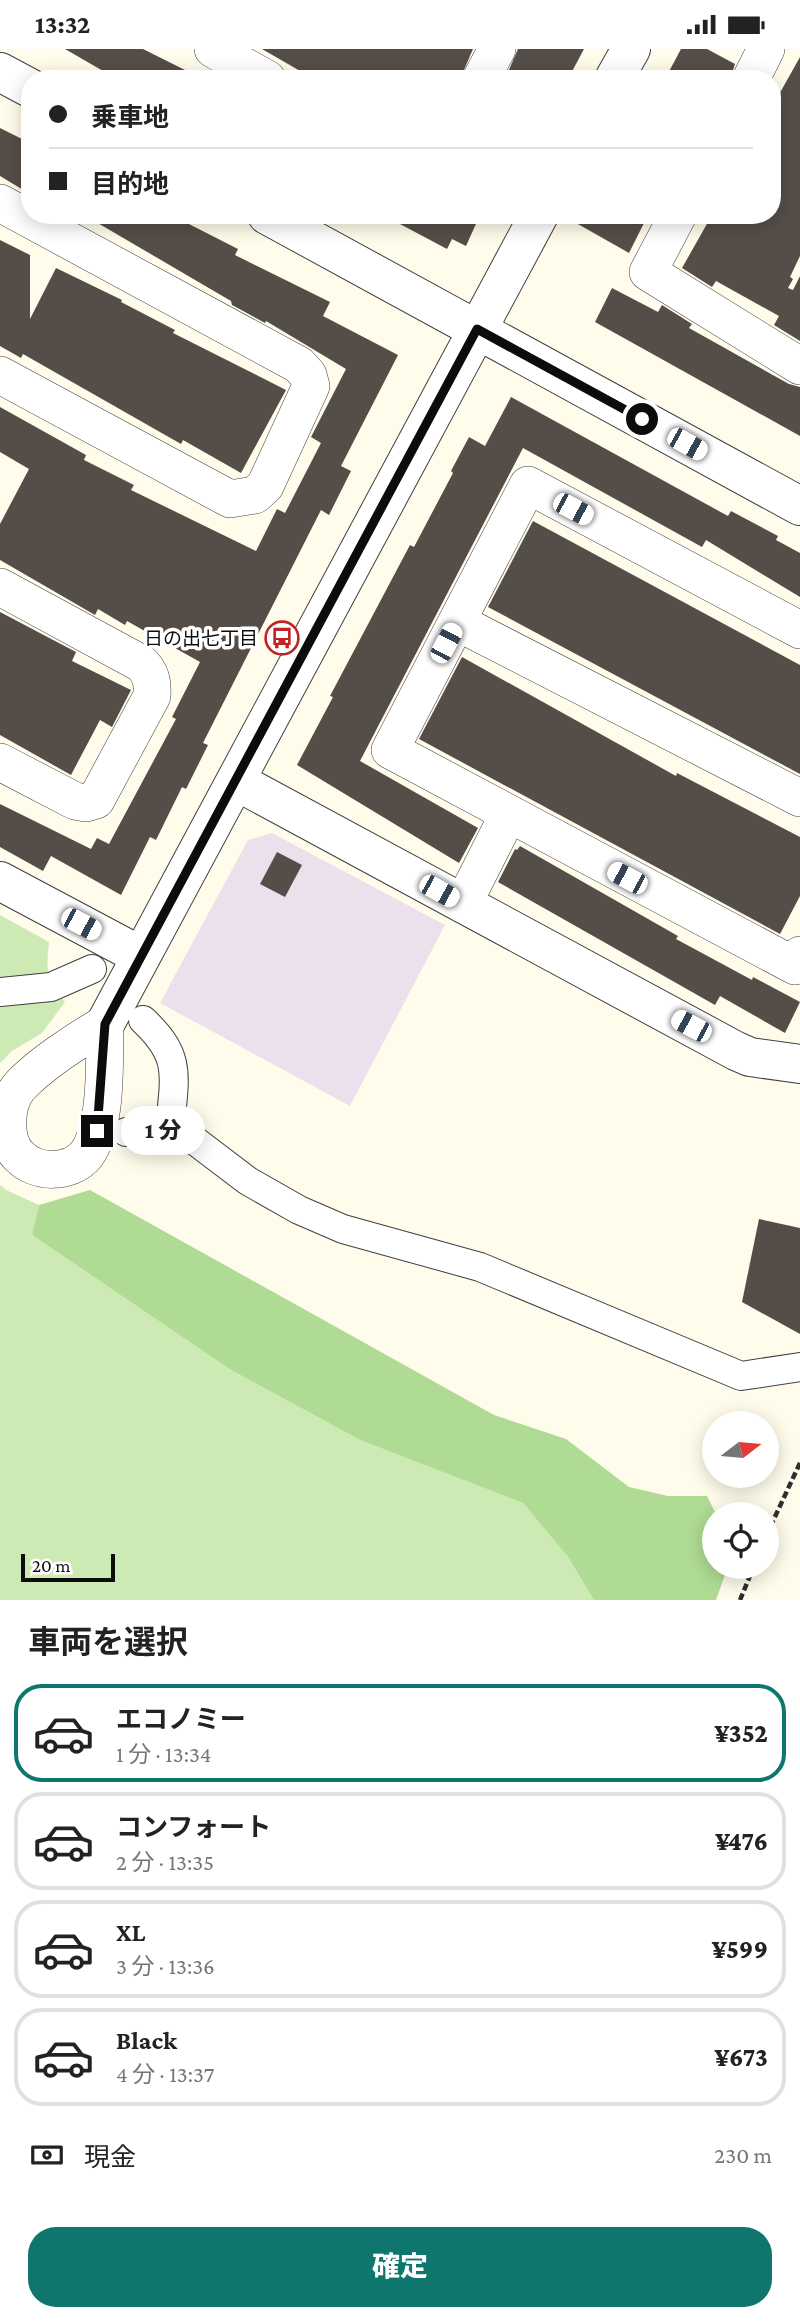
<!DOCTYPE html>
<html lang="ja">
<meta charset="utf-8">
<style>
:root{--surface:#fff;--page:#f6f6f6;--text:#222;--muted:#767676;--line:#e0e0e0;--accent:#0f766e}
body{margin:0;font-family:"Crimson Pro","Noto Sans JP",serif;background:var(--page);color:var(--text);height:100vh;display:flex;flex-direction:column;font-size:26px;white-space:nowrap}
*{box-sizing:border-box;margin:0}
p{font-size:23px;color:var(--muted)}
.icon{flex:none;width:38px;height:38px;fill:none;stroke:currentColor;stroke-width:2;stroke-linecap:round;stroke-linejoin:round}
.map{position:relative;height:1551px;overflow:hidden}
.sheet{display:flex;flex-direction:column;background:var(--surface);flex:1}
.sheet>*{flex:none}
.hud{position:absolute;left:21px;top:21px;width:760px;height:154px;border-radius:28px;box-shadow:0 4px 18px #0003;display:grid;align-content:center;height:154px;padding:0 28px;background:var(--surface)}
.needle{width:46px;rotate:74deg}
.fabs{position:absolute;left:702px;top:1362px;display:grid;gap:14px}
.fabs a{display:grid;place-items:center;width:77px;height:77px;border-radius:50%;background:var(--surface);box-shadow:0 4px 18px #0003;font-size:35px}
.scale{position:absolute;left:21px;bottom:18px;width:94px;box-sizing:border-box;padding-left:7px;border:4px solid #0c0c0c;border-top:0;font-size:19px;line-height:24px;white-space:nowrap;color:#0c0c0c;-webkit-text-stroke:5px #fff;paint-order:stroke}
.end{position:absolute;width:32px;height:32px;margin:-16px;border:9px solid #0c0c0c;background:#fff;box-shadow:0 0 0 4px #fff}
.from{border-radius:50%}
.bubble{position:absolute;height:49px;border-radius:24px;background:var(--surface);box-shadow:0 4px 18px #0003;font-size:23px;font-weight:800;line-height:49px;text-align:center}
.car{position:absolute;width:21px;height:42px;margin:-21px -10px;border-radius:9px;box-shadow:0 0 5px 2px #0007;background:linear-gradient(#fff 24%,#345 0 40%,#fff 0 76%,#345 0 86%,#fff 0)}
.hud b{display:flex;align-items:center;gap:24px;height:66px;font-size:26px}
.hud b+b{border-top:2px solid var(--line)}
.hud i{width:18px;height:18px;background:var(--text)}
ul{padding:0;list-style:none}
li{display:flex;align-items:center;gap:21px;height:98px;margin:0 14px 10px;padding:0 14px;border:4px solid var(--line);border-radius:28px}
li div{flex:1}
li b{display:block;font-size:26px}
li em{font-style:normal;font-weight:800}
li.active{border-color:var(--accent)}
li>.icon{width:63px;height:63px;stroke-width:1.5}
h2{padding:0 28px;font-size:32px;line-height:84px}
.pay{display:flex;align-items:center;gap:18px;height:77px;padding:0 28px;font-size:26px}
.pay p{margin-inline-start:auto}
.button{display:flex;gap:14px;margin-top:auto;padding:14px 28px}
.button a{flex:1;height:80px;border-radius:28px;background:var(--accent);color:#fff;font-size:28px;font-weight:800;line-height:80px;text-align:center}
.status{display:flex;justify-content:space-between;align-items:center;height:49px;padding:0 35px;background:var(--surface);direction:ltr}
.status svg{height:19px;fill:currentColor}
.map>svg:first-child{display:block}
</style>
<div class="status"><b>13:32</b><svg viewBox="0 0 49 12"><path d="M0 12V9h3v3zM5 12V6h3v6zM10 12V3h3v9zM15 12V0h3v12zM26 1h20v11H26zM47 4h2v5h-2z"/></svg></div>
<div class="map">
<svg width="800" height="1551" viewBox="0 0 800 1551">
<rect width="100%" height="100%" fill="#fffceb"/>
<path fill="#ebe0eb" d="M272,784l173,92 -95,181 -190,-103 88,-163z"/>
<g fill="#cdeab5">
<path d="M0,866l49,27c-3,27 -3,39 16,60l-23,31 -30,18 -12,12z"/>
<path d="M0,1136l6,5 33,15 -7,30 199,135 129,70 163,63 45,54 26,43h-594z"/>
</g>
<path fill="#afdb94" d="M90,1141l404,225 72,24 63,48 39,9h39l9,18 -2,52h12l-1,9 -9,25h-122l-26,-43 -45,-54 -163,-63 -129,-70 -199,-135 7,-30z"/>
<g fill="#554e48">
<path d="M65,0h78l60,30h-86z"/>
<path d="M262,0h211l-13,30h-146z"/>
<path d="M518,0h66l-16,30h-63z"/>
<path d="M681,0h26l28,15 -5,15h-65z"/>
<path d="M800,8v199l-10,21 3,2 -5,9 5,2 7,-14v65l-26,-16 5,-9 -63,-35 -4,6 -30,-19 30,-53h60v-108z"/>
<path d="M0,79l30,15v51l-30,-18z"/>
<path d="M84,166h104l-3,7 53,27 -3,6 95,47 -7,14 75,39 -57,111 10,5 -22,44 -8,-5 -118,233 5,2 -22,44 -4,-2 -26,53 -6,-3 -29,58 -70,-39 -8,15 -43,-24v-43l91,45 6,-11 12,6 67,-125 -4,-2 28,-55 -73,-41 -2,4 -27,-16 -3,6 -95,-55v-36l29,-55 -29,-17v-45l86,48 -2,5 50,25 -3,5 125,61 21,-42 8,4 36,-70 -10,-6 35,-68 -80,-48 -1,2 -33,-18 -1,-4z"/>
<path d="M383,166h97l-14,31 -14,-7 -5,10z"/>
<path d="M562,166h86l-19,38z"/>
<path d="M0,191l30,15v64l26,-51 66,32 -1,2 54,28 -2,3 113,57 -45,83 -58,-33 -2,4 -158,-90 -2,4 -21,-12z"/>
<path d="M612,239l46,24 4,-7 30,19 -3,4 100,56 11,3v49l-205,-114z"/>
<path d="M511,348l217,119 3,-5 47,25 -2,4 24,13v44l-94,-57 -4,7 -179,-99 -163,313 118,67 -19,35 -162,-98 36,-68 -3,-1 18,-34 62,-117 4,2 39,-74 -2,-2 18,-34 16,9z"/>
<path d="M533,472l267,144v109l-312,-167z"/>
<path d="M0,563l76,40 -4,9 59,29 -19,37 -12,-7 -29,55 -71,-40z"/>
<path d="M462,608l214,119 1,-3 123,64v59l-20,38 -361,-195z"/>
<path d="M520,797l158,90 -2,3 76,41 1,-3 47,25 -15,31 -65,-37 -5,9 -217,-123 17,-33 2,1z"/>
<path d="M277,803l25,13 -17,32 -25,-13z"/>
<path d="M759,1170l41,9v106l-58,-32z"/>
</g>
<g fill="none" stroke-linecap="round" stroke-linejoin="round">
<defs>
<g id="pedestrian">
<path d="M0,943l51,-5 41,-18"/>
<path d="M143,971c35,33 33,50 28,96l15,18 62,47 51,29 44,19 137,38 261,109 59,-9"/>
<path d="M126,1083l28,-7 17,-9"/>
</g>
<g id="minor">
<path d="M213,0l54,30"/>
<path d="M481,30l16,-30"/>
<path d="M751,30l15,-30"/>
<path d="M0,154l299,162 9,10 3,11 -46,100 -10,9 -25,4 -230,-124"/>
<path d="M678,166l-30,57 152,94"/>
<path d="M0,538l142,77c9,10 11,18 10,32l-56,104 -10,3 -11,-2 -75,-39"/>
<path d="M457,573l343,176"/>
<path d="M800,581l-272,-145 -138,265 405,216 5,-11"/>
<path d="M463,855l45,-89"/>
<path d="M105,975c-1,36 3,102 -19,131 -16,19 -50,19 -67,1 -16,-16 -14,-52 0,-69 20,-22 60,-48 86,-63z"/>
</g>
<g id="tertiary">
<path d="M0,23l30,16"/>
<path d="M614,30l17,-30"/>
<path d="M267,166l533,291"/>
<path d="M236,732l500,270 14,6 50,7"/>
<path d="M0,832l141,75"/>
<path d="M105,975l434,-809"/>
</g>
</defs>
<use href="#pedestrian" stroke="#3f3f3f" stroke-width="30"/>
<use href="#minor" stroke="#3f3f3f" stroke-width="38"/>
<use href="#tertiary" stroke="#3f3f3f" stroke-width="40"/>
<g stroke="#2e2e2e" stroke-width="4.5" stroke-dasharray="7 3.5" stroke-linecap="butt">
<path d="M766,1487l34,-73"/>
<path d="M740,1551l14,-34"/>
</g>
<use href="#pedestrian" stroke="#fff" stroke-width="28"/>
<use href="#minor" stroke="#fff" stroke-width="37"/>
<use href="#tertiary" stroke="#fff" stroke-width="38"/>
</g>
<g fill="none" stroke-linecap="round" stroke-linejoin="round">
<path stroke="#0c0c0c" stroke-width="9" d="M97,1082l8,-107 372,-695 165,90"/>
</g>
<defs>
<symbol id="bus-ring" viewBox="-11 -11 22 22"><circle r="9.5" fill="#fff" stroke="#bf2322" stroke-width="1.5"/><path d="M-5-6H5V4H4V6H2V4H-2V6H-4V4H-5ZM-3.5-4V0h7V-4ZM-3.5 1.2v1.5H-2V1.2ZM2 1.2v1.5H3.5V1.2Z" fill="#bf2322"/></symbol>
</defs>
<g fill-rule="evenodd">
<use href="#bus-ring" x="263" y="570" width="38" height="38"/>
</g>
<g text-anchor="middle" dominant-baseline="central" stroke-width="7" stroke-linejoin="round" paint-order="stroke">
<g font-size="19" fill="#0c0c0c" stroke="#fff" text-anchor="end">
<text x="258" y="589">日の出七丁目</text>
</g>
</g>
</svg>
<div class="fabs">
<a><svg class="needle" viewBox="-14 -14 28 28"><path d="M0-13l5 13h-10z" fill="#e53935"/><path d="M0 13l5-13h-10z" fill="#767676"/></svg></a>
<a><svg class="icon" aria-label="locate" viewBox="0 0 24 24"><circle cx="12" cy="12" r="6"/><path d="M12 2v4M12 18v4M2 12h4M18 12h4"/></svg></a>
</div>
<div class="scale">20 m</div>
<i class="end from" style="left:642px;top:370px"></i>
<i class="end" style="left:97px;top:1082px"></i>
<div class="bubble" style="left:121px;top:1057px;width:84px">1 分</div>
<i class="car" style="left:687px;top:395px;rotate:119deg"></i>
<i class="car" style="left:573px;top:460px;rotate:118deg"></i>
<i class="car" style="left:446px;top:594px;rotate:28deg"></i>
<i class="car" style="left:627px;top:829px;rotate:298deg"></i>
<i class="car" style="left:439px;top:842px;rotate:119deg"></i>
<i class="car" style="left:81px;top:875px;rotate:118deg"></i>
<i class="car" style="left:691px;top:977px;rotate:298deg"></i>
<div class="hud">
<b><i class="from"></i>乗車地</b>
<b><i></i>目的地</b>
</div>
</div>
<section class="sheet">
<h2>車両を選択</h2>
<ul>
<li class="active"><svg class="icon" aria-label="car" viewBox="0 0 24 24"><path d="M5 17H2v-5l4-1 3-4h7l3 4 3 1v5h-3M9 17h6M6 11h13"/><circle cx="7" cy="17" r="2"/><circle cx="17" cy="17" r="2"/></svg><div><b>エコノミー</b><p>1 分 · 13:34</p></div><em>¥352</em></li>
<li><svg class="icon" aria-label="car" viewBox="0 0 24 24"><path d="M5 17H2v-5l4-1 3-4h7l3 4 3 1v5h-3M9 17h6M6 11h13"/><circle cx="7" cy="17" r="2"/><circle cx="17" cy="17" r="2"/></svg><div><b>コンフォート</b><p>2 分 · 13:35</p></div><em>¥476</em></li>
<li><svg class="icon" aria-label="car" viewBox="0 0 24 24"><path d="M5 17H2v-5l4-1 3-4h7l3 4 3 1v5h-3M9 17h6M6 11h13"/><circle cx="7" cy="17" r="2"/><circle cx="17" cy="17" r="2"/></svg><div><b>XL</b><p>3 分 · 13:36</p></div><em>¥599</em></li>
<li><svg class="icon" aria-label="car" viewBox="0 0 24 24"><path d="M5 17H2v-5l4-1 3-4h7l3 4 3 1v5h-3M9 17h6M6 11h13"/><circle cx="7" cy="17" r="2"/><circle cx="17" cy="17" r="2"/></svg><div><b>Black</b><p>4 分 · 13:37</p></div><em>¥673</em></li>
</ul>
<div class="pay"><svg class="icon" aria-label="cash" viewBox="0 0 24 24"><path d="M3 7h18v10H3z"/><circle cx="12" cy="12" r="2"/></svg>現金<p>230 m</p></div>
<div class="button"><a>確定</a></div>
</section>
